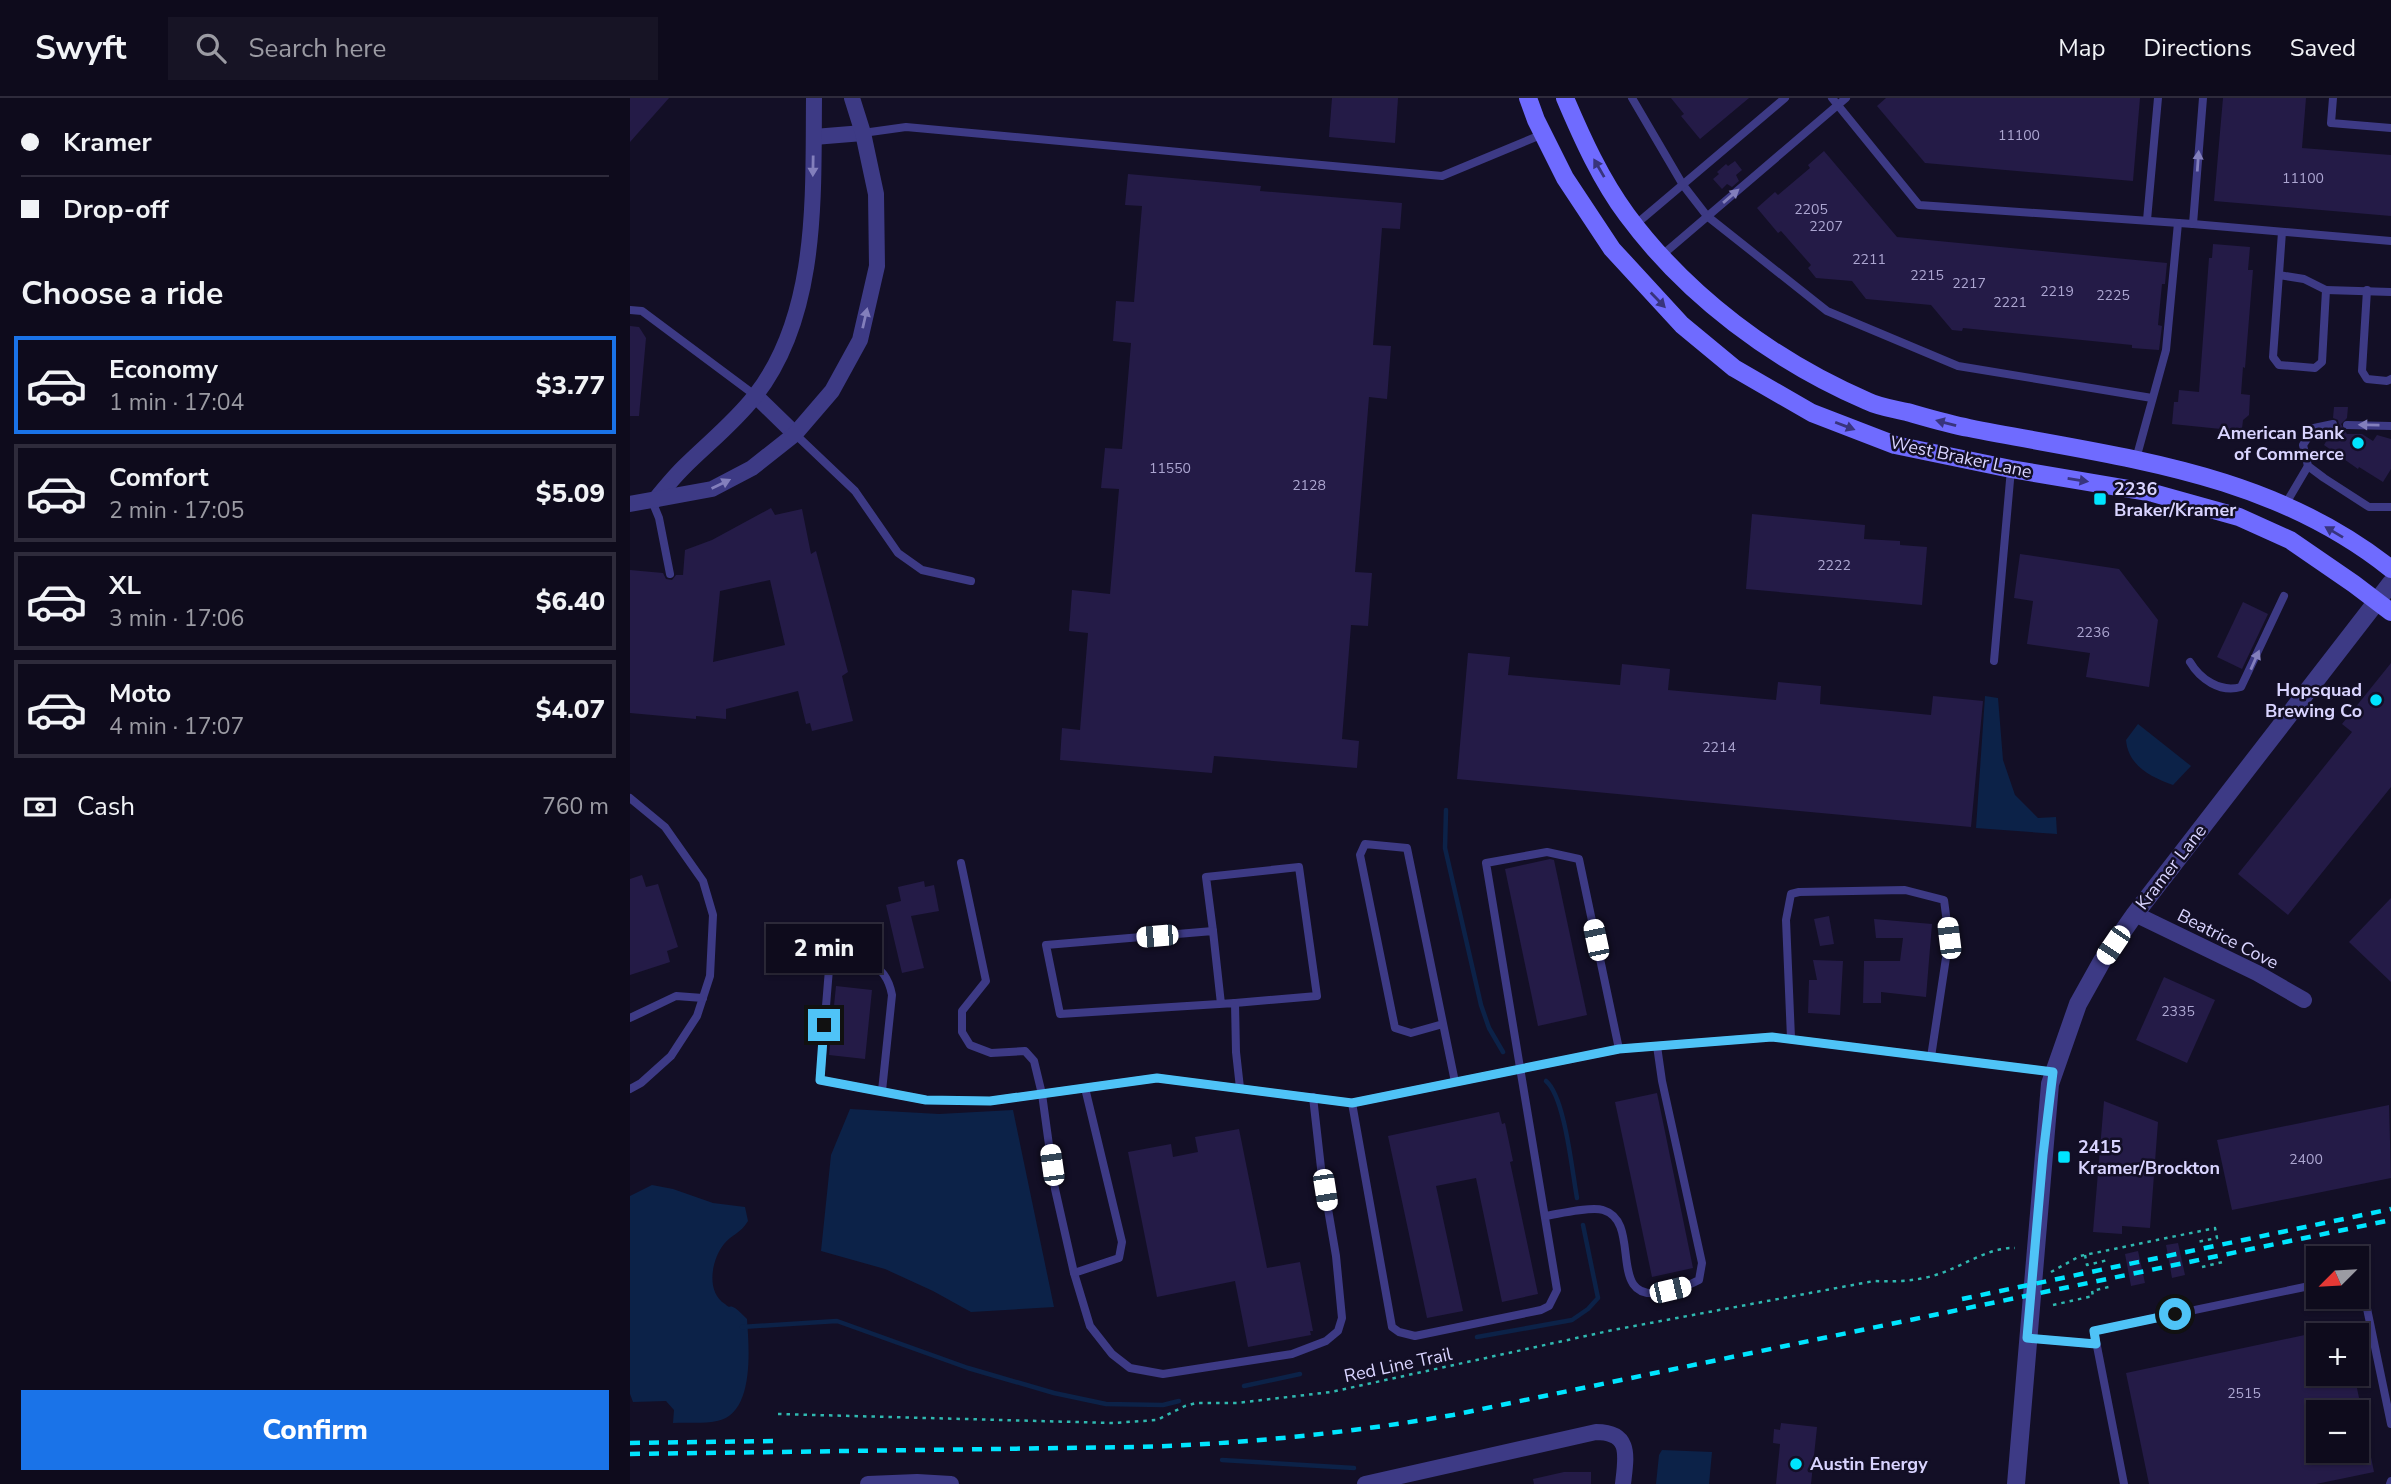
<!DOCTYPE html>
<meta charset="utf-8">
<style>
:root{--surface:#0e0b1c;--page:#171425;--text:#f1f3f6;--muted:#9b9ba3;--line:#2e2b3b;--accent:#1a73e8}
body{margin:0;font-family:"Nunito Sans",sans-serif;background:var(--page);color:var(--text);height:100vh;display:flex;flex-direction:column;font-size:26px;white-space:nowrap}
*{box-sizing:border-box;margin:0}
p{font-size:23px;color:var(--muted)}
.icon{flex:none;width:38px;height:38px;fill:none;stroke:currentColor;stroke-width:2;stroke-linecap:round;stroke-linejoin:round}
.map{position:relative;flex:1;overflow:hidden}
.panel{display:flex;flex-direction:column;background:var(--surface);width:630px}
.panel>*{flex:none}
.guide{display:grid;align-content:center;height:154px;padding:0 21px;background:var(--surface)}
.needle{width:46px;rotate:246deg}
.controls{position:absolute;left:1676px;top:1148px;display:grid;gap:14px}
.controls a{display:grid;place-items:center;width:63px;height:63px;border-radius:0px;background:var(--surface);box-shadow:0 2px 5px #0004,0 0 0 2px var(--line);font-size:35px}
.end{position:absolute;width:32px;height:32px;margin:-16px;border:9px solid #4fc3f7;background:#111;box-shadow:0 0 0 4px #111}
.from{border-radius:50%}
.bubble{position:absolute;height:49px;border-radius:0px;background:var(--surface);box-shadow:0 2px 5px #0004,0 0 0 2px var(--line);font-size:23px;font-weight:800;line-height:49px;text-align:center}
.car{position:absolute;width:21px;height:42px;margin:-21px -10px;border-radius:9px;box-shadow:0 0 5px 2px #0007;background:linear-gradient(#fff 24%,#345 0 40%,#fff 0 76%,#345 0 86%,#fff 0)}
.guide b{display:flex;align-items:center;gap:24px;height:66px;font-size:26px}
.guide b+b{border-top:2px solid var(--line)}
.guide i{width:18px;height:18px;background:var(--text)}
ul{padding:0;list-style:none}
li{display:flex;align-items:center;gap:21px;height:98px;margin:0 14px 10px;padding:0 7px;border:4px solid var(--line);border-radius:0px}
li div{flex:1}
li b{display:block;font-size:26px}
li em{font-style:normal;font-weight:800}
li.current{border-color:var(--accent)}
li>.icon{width:63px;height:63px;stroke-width:1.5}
h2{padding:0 21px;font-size:32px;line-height:84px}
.pay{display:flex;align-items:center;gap:18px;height:77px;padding:0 21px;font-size:26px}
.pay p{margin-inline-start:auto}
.primary-button{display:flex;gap:14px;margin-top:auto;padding:14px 21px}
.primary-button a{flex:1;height:80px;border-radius:0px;background:var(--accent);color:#fff;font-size:28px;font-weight:800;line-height:80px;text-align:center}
header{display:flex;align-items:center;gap:42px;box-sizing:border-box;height:98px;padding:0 35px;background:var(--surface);border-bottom:2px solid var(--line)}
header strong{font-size:33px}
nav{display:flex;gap:38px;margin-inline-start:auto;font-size:24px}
.search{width:490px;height:63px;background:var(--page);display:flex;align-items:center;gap:18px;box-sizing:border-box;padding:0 24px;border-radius:0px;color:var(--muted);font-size:26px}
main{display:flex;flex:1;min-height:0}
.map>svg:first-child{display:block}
</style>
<header>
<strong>Swyft</strong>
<div class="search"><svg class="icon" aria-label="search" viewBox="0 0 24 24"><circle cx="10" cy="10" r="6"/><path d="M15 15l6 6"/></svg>Search here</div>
<nav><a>Map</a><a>Directions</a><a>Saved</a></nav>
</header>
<main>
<section class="panel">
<div class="guide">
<b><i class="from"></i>Kramer</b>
<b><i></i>Drop-off</b>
</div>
<h2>Choose a ride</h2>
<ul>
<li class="current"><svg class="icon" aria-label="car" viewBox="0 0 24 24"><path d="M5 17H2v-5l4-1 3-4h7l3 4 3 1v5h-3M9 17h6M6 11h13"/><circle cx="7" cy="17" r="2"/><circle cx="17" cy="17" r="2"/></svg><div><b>Economy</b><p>1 min · 17:04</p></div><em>$3.77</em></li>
<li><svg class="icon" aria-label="car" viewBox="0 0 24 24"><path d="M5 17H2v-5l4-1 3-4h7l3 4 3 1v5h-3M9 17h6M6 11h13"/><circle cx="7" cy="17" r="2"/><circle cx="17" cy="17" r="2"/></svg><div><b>Comfort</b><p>2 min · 17:05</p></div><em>$5.09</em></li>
<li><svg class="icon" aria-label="car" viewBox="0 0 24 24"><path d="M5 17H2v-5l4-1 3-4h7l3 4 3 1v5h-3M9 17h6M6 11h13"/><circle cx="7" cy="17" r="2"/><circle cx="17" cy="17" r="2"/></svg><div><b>XL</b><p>3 min · 17:06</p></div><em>$6.40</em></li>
<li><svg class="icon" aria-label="car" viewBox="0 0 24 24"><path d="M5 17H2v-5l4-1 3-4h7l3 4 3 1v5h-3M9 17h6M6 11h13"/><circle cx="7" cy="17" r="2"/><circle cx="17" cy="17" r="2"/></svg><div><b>Moto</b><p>4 min · 17:07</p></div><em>$4.07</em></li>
</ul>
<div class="pay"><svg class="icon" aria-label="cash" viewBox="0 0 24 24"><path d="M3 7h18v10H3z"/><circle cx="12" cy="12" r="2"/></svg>Cash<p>760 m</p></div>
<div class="primary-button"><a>Confirm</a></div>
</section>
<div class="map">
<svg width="1761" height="1386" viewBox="0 0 1761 1386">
<rect width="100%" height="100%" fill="#130f26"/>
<g fill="#0c2248">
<path d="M1355,598l13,2 5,62 12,35 23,23 18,-1 1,17 -81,-6z"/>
<path d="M1508,626l53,42 -18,19c-23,-8 -45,-20 -47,-45z"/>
<path d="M220,1011l89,5 74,-4 41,197 -83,5 -38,-21 -48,-22 -64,-18 10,-96z"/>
<path d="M22,1087l21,4 40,14 32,4 3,14c-7,12 -17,14 -24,23 -12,15 -19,47 1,60 7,6 2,0 10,4 4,3 9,8 12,11 2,29 8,95 -30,102 -14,3 -30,1 -44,2l1,-13 -8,-9 -33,1 -3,-8v-198z"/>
<path d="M1032,1352l50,2 -3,32h-53l3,-29z"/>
</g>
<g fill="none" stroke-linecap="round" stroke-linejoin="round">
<g stroke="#0c2248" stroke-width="4.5">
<path d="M816,712l-1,38 36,157 8,23 14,24"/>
<path d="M916,983c19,16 26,90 31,117"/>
<path d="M112,1229l95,-6 131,47 86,25 52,11 57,1 16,-4"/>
<path d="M847,1239l95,-17 16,-11 10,-11 -15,-73"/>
<path d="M614,1288l56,-12"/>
<path d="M592,1362l132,8"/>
</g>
</g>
<g fill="#241b47" fill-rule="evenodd">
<path d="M0,0h39l-39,44z"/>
<path d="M702,0h66l-3,45 -66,-6z"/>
<path d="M1041,0h78l-49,41 -19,-23 3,-2z"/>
<path d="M1256,0h254l-7,83 -208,-18 -48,-57z"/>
<path d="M1593,0h83l-4,50 89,7v61l-177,-15z"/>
<path d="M1194,53l73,86 270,26 -2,21h-3l-4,41 4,1 -3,24 -27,-2v-3l-169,-17 -1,3 -10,-1 -21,-25 -65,-6 -14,-18 -36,-3 -8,-10 3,-3 -30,-34 -3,2 -21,-25 18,-16 3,3 32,-27 -2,-3z"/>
<path d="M1105,63l7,9 -6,5 3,6 -7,6 -5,-3 -5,5 -9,-10 6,-5 -2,-2 9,-8 2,2z"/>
<path d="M498,76l133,12 -1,5 142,12 -2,26 -18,-1 -9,117 18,1 -4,53 -18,-2 -14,175 17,1 -4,53 -17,-1 -9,114 17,2 -2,27 -143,-12 -2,17 -152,-13 2,-32 18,2 8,-97 -19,-2 3,-41 38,4 9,-105 -18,-1 4,-40 17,1 9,-106 -18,-2 3,-40 18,1 8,-96 -17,-1z"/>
<path d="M1583,146l37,3 -2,23h5l-8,98 -2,-1 -2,27 9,1 -1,20 -6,5 -1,9 -8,-1 -1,10 -13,-1 1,-8 -49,-5 2,-22h4l1,-12 20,2 10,-134h3z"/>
<path d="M0,228l9,1 7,11 -7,78h-9z"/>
<path d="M1704,309h14l-1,11 -6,6 6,10h15l11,7 4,-6 14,4v30l-8,13 -24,-15 -1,2 -34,-24 8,-14 7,-6 -1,-5 -5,-2z"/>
<path d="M141,410l4,7 27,-6 9,45 5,-3 32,121 -6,4 11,45 -41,10 -2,-8 -4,1 -8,-33 -72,18v10l-30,-3v3l-66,-6v-143l33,3 3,6 6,1 4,-5h7l2,-25 27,-10zM140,482l15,65 -72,17 7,-71z"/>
<path d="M1122,416l113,11 -1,14 36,2v4l27,2 -5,58 -176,-16z"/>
<path d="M1390,456l99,15 39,51 -9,67 -63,-10 4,-24 -63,-9 6,-43 -19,-3z"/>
<path d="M1613,504l25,12 -26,55 -25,-12z"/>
<path d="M838,555l42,4 -2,18 112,10 2,-21 48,5 -2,21 108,10 2,-18 43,4 -1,18 111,11 2,-19 50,5 -12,126 -514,-48z"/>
<path d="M1761,565v124l-103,128 -50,-41 114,-142 -10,-8z"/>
<path d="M920,761l4,1 33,155 -49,11 -33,-157z"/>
<path d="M12,777l4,12 12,-3 20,63 -11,4 3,11 -40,13v-96z"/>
<path d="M294,783l1,6 9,-2 5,26 -28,5 13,52 -22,5 -16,-68 15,-4 -3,-14z"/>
<path d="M1761,800v84l-42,-40z"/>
<path d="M1199,818l5,28 -14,2 -6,-27z"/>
<path d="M1244,821l58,5 -6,73 -45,-5v11h-18l1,-42h36l3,-23h-27z"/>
<path d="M1183,862l30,1 -3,54 -32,-2 1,-33h8z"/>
<path d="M1534,879l51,23 -28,63 -51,-23z"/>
<path d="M206,888l36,4 -7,69 -36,-4z"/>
<path d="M1027,995l36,175 -41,9 -37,-175z"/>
<path d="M1474,1003l54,21 -8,106 -28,-2v8l-29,-2z"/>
<path d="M1759,1007l2,73 -159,32 -15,-70z"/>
<path d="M869,1014l3,12 3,-1 8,38 -3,1 28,132 -36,8 -26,-124 -40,8 27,125 -36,7 -39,-182z"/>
<path d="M609,1031l28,139 33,-6 13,69h-3l1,4 -63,12 -13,-66 -78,16 -29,-145 43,-8 2,13 25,-5 -3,-15z"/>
<path d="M1548,1145l7,32 -13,3 -6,-33z"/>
<path d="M1508,1153l7,32 -14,3 -6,-32z"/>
<path d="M1689,1234v42h35l8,38h-43v39h38v-33l6,-1 11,55 -58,12h-167l-23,-111z"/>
<path d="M1151,1325l36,4 -6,57h-35l4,-40 -7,-1 1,-14 6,1z"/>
<path d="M934,1374h27v12h-57l-1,-5z"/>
</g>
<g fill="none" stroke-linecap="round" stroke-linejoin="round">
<g stroke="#2fb8b0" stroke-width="2.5" stroke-dasharray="3.5 5" stroke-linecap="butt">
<path d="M1455,1157l2,10 21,-5"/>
<path d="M1572,1169l21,-5"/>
<path d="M1421,1174l29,-16 135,-28 2,10 -20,4"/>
<path d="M1423,1207l40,-9 -1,-5 21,-5"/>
<path d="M148,1316l335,9 44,-3 28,-14 11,-3h41l94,-11 282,-62 261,-49c26,1 50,0 75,-11 20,-8 43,-23 66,-22"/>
</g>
<g stroke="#3d3a85" stroke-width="8">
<path d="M1002,0l51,87 24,31 120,95 131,55 194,32"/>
<path d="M1202,0l87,107 274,19 198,17"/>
<path d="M1703,0l-2,25 60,5"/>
<path d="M233,35l43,-6 536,49 101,-42"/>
<path d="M1517,122l11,-122"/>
<path d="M1563,126l10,-126"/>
<path d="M1005,127l150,-127"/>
<path d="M1031,158l185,-158"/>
<path d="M1649,177l25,4 22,11 -4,72 -7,6 -36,-3 -6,-8 9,-125"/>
<path d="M1696,192l65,2"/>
<path d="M1737,192l-5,81 5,8 20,2 4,-2"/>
<path d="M0,212l12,1 114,85"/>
<path d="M1703,326l-19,4 -11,17 5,21 16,12 45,29h22"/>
<path d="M1717,327l44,1"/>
<path d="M165,336l60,57 43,62 24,17 49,11"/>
<path d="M1506,361l30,-109 12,-127"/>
<path d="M22,403l7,17 11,56"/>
<path d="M1655,407l23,-39"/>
<path d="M1364,563l17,-192"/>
<path d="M1560,564c10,17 30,31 51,25l43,-91"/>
<path d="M0,700l35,29 38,54 10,34 -3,61 -13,40 -26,40 -30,27 -11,6"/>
<path d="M331,765l25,118 -24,30v21l8,13 21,8 34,-2 9,10 8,33 13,95 19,84 16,53 22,28 18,14 33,6 129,-20 34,-13 12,-10 4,-13 -6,-62 -15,-88 -8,-71"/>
<path d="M583,833l-7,-54 93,-10 18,129 -82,7"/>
<path d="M591,906l-8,-73 -167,14 14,69 175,-11 1,49 4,36"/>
<path d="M0,920l46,-22 27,2"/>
<path d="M813,926l-32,9 -16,-5 -35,-173 5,-11 42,4 48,234"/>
<path d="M1161,940l-5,-118 5,-26 8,-2 106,-2 39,10 5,38 -18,119"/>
<path d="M252,993l10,-96c-7,-37 -34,-37 -63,-26l-9,111 106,20 64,1 167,-23 195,25 267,-54 153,-12 281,35"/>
<path d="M722,1005l40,224 7,5 16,4 126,-26 8,-4 8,-16 -71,-427 61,-11 32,7 40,190"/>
<path d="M915,1118c14,-2 46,-10 58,-6 41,12 1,95 61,82 13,-3 24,-6 35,-12l3,-17 -40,-182 -5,-35"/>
<path d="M444,1175l45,-15 3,-16 -37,-154"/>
<path d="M1727,1178l3,-1 31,149"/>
<path d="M1397,1240l69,6"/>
<path d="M1494,1386l-30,-153 225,-47"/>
<path d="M1760,1386l1,-3"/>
</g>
<g stroke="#3d3a85" stroke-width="16">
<path d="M184,39l49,-4"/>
<path d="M126,298l39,38"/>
<path d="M25,402c9,-11 18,-22 28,-32 24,-24 51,-45 72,-72 64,-82 58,-200 59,-298"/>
<path d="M0,406l82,-15 40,-21 43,-34 37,-43 28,-51 17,-74 -1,-72 -13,-61 -11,-35"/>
<path d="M1505,816l122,59 47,27"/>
<path d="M238,1386l49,-2 34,2"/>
<path d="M735,1386l231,-52c36,0 30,25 27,52"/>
</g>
<path stroke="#3d3a85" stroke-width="18" d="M1386,1386l34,-400 28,-80 24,-43 33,-47 256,-331"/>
<g stroke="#6f6bff" stroke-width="18">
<path d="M898,0l8,22 29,58 47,71 70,76 52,43 78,45 83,32 116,24 142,24 86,24 51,23 64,44 37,28"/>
<path d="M935,0c17,40 36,82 62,117 60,81 147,146 240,186 12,6 27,8 40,11 21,6 41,12 62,16 150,30 298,42 422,141"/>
</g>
<g stroke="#00e5ff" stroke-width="4.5" stroke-dasharray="10 9" stroke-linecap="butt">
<path d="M1332,1201l429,-90"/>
<path d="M0,1345l151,-2"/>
<path d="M0,1356l507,-7c107,-3 211,-14 316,-32l938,-195"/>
</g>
</g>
<defs><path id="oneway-solid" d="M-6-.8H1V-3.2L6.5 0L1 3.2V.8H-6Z" transform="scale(1.75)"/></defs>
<g fill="#837fbc">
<use href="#oneway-solid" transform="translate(1568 63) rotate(-86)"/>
<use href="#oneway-solid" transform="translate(183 68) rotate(91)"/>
<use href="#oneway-solid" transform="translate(1101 98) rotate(-41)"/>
<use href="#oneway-solid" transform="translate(235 220) rotate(-77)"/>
<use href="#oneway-solid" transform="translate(1739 327) rotate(-179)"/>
<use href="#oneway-solid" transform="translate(91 386) rotate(-26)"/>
<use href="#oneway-solid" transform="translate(1625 562) rotate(-66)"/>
</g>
<g fill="#38347d">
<use href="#oneway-solid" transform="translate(969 70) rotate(-120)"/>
<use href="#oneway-solid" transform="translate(1028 202) rotate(46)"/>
<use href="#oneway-solid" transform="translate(1316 325) rotate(-165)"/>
<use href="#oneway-solid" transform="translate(1215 328) rotate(21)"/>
<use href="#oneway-solid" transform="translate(1448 382) rotate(9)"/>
<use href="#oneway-solid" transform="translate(1704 434) rotate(-149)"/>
</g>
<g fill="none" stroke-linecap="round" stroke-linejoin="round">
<path stroke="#4fc3f7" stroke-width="9" d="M194,927l-4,55 106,20 64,1 167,-23 195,25 267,-54 153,-12 281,35 -10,83 -16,183 69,6 -2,-13 81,-17"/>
</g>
<g fill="#00e5ff" stroke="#130f26" stroke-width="2.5">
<circle cx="1728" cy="345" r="7"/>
<rect x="1463" y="394" width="14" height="14" rx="3.5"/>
<circle cx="1746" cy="602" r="7"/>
<rect x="1427" y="1052" width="14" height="14" rx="3.5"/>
<circle cx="1166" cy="1366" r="7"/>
</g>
<g text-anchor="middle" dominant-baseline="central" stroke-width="5" stroke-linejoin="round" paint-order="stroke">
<g font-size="14" fill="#aca6d1">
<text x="1389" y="37">11100</text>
<text x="1673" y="80">11100</text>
<text x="1181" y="111">2205</text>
<text x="1196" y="128">2207</text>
<text x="1239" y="161">2211</text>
<text x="1297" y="177">2215</text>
<text x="1339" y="185">2217</text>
<text x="1427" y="193">2219</text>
<text x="1483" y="197">2225</text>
<text x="1380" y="204">2221</text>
<text x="540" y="370">11550</text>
<text x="679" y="387">2128</text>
<text x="1204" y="467">2222</text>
<text x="1463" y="534">2236</text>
<text x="1089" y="649">2214</text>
<text x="1548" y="913">2335</text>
<text x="1676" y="1061">2400</text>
<text x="1614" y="1295">2515</text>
</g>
<g font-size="18" font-weight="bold" fill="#d9d4ff" stroke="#130f26" text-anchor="start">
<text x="1714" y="335" text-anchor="end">American Bank<tspan x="1714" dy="21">of Commerce</tspan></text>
<text x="1484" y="391">2236<tspan x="1484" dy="21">Braker/Kramer</tspan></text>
<text x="1732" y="592" text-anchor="end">Hopsquad<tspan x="1732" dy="21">Brewing Co</tspan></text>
<text x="1448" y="1049">2415<tspan x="1448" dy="21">Kramer/Brockton</tspan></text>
<text x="1180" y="1366">Austin Energy</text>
</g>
<g font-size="18" fill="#d9d4ff" stroke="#130f26">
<text transform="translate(1331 359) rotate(12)">West Braker Lane</text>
<text transform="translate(1541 769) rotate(-52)">Kramer Lane</text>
<text transform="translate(1598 841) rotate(27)">Beatrice Cove</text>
<text transform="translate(768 1267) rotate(-12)">Red Line Trail</text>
</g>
</g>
</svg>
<div class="controls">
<a><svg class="needle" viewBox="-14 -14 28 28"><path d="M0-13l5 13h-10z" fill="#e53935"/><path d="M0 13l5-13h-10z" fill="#9b9ba3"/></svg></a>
<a>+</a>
<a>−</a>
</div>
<i class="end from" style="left:1545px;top:1216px"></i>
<i class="end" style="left:194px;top:927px"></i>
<div class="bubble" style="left:136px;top:826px;width:116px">2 min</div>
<i class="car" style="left:527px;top:838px;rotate:265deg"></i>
<i class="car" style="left:1319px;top:840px;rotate:353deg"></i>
<i class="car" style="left:966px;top:842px;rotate:348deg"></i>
<i class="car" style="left:1483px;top:847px;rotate:214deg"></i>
<i class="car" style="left:422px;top:1067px;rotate:352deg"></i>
<i class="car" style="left:695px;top:1092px;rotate:171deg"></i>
<i class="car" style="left:1040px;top:1192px;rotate:77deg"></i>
</div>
</main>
